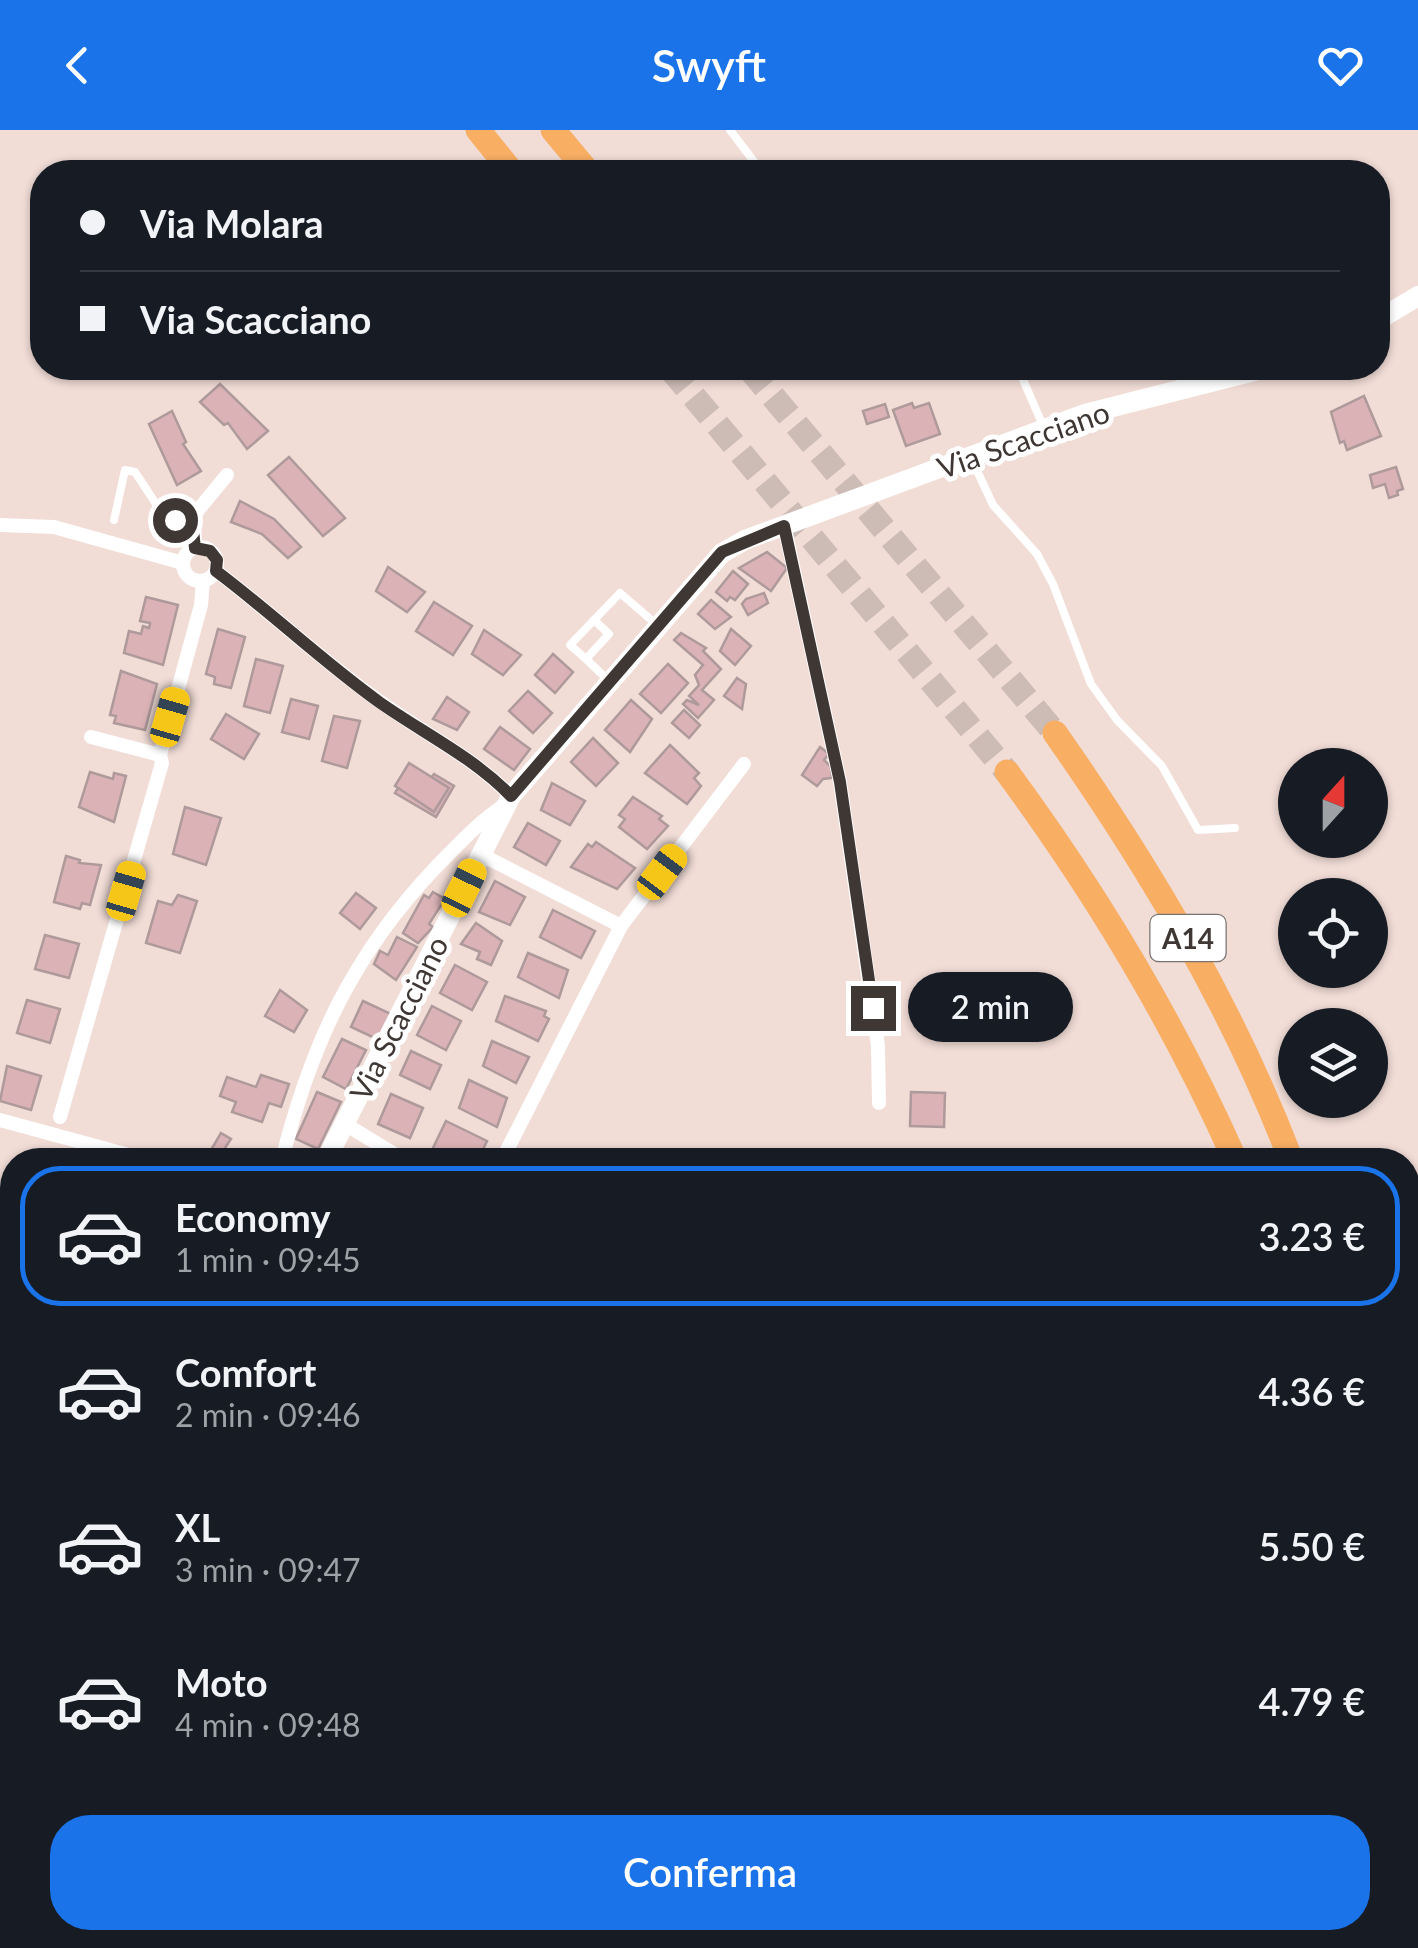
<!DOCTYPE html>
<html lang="it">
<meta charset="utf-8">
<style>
:root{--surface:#171b24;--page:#20242c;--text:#f1f3f6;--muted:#9ea1a6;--line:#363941;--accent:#1a73e8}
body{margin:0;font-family:Lato,sans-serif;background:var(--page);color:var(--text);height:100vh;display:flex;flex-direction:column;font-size:38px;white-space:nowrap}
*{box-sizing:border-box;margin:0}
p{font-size:32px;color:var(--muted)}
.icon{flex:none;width:55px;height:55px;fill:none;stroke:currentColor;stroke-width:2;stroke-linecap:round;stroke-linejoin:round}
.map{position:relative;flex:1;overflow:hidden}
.sheet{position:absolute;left:0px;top:1018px;width:1420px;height:802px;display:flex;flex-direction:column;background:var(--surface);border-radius:40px 40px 0 0;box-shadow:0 2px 8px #0004}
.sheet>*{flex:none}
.guide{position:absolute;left:30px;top:30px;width:1360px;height:220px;border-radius:40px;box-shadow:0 2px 8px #0004;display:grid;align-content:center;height:220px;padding:0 50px;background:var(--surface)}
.needle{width:65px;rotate:21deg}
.buttons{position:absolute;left:1278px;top:618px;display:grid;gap:20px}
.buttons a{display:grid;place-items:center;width:110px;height:110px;border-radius:50%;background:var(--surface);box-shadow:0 2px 8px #0004;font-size:50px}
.end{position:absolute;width:45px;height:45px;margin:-22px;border:12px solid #3f3734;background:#fff;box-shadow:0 0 0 5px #fff}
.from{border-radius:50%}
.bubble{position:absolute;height:70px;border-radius:35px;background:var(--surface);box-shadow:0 2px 8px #0004;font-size:32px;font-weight:600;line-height:70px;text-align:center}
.car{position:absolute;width:30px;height:60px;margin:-30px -15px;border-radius:12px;box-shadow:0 0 8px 2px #0007;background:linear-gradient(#f5c518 24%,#345 0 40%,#f5c518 0 76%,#345 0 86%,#f5c518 0)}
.guide b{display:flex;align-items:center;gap:35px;height:95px;font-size:38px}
.guide b+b{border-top:2px solid var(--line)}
.guide i{width:25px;height:25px;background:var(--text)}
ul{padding:18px 0 0;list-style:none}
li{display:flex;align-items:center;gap:30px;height:140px;margin:0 20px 15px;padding:0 30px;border:5px solid transparent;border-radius:40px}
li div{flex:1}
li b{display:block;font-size:38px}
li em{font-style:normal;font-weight:600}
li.selected{border-color:var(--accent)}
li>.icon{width:90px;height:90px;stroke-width:1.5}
.cta{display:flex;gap:20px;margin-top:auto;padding:20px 50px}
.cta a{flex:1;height:115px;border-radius:40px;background:var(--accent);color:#fff;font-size:40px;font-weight:600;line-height:115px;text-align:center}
header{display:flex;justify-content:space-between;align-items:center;height:130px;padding:0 50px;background:var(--accent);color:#fff;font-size:45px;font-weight:600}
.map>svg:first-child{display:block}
</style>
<header><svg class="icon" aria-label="back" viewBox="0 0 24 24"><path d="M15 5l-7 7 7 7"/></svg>Swyft<svg class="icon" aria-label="heart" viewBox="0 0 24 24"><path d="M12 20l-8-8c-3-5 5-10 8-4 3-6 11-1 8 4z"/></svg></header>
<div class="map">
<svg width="1418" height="1818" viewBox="0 0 1418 1818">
<rect width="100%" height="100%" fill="#f1dcd6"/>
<g fill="#dbb3b7" stroke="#ae999b" stroke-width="2.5">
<path d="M220,254l48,47 -21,18 -19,-26 -4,2 -24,-23z"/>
<path d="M1364,266l17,40 -34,14 -3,-9 -4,2 -9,-31z"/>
<path d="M912,273l2,5 15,-5 11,31 -34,12 -13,-36z"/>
<path d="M885,274l4,13 -22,7 -4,-13z"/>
<path d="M172,281l14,31 -3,2 18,27 -24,14 -28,-61z"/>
<path d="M289,327l56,61 -22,18 -55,-61z"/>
<path d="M1396,337l7,22 -6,2 1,4 -9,3 -4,-14 -12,4 -3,-13z"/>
<path d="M240,371l34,18 27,28 -13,11 -26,-24 -31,-12z"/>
<path d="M767,422l20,16 -16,23 -32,-23z"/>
<path d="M388,437l37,25 -18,20 -31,-21z"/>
<path d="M733,441l15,13 -13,16 -5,-3 -3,4 -11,-9z"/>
<path d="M764,463l4,10 -20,12 -6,-11 4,-5z"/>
<path d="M146,467l32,8 -15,60 -39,-12 5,-22 12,3 2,-8 6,2 1,-5 -10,-2z"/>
<path d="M711,470l20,17 -16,12 -17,-15z"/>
<path d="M434,472l38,24 -19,29 -37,-24z"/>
<path d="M218,499l27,8 -14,51 -17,-4 1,-7 -9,-3z"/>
<path d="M731,499l20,17 -16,19 -15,-14z"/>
<path d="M484,500l37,25 -18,20 -31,-21z"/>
<path d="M681,503l25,15 -3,3 18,18 -19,21 12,10 -16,18 -15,-14 4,-4 12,5 -10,-9 10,-11 -4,-10 8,-10 -29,-25z"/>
<path d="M553,524l20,18 -18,21 -20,-18z"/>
<path d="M256,529l27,7 -13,47 -26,-7z"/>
<path d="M668,534l20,19 -27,30 -21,-19z"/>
<path d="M121,541l36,13 -12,46 -31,-7 2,-7 -6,-1z"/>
<path d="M737,548l9,6 -4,25 -18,-13z"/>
<path d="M528,561l24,22 -19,20 -24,-22z"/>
<path d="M447,567l22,15 -12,18 -24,-11z"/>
<path d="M291,569l27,7 -9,33 -27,-7z"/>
<path d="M631,570l21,19 -22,33 -25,-22z"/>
<path d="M684,580l16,15 -11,13 -17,-15z"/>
<path d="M226,584l33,20 -15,25 -33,-20z"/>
<path d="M334,586l26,5 -13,47 -25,-7z"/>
<path d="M500,597l30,22 -16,21 -30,-21z"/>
<path d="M593,608l25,25 -22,23 -25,-24z"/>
<path d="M670,615l29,28 -5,5 7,8 -14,18 -42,-31z"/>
<path d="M820,617l9,7 -5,6 7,7 1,11 -9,1 -6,7 -15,-11z"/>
<path d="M409,633l40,25 -15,24 -39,-26z"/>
<path d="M90,642l23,7 1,-6 12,3 -12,46 -35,-15z"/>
<path d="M434,644l20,12 -18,31 -41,-24 3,-5 36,24 15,-24 -17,-11z"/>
<path d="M552,653l33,18 -15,24 -29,-15z"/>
<path d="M633,667l29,19 -3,3 9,7 -21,23 -28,-22 6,-8 -6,-4z"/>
<path d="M185,677l36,11 -15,47 -33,-11z"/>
<path d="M528,693l32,18 -14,24 -32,-18z"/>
<path d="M596,712l39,26 -18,21 -46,-22 17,-23 4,3z"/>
<path d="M66,726l14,4 -1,3 22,2 -11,40 -8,-2 -2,6 -26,-7z"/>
<path d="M495,751l30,16 -15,28 -31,-13z"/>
<path d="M433,762l12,7 -16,25 4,3 -15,16 -15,-10 21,-38 5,3z"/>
<path d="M356,763l20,15 -16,21 -20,-16z"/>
<path d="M178,765l19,6 -17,52 -34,-10 12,-42 14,4z"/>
<path d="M553,780l42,21 -14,27 -41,-21z"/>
<path d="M476,793l26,18 -11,24 -14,-6 3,-7 -19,-8z"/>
<path d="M45,805l34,9 -10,34 -34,-9z"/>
<path d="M397,807l20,10 -21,33 -22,-16 6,-13 8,4z"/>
<path d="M528,823l40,17 -9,28 -41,-21z"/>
<path d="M455,835l32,17 -15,28 -32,-17z"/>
<path d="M280,860l27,20 -13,22 -29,-16z"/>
<path d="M505,866l41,15 -2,5 5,3 -11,22 -42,-20z"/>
<path d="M27,870l33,9 -10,34 -33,-10z"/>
<path d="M363,871l28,13 -12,26 -28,-13z"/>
<path d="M432,876l29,15 -15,29 -29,-15z"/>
<path d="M342,909l24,11 -20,39 -23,-12z"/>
<path d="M492,911l37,16 -13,26 -33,-17z"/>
<path d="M411,921l30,14 -11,24 -30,-14z"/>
<path d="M7,936l34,10 -10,34 -31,-9z"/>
<path d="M261,945l28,9 -8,23 -12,-4 -7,19 -30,-10 4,-10 -16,-6 7,-19 29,10z"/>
<path d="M469,950l38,18 -10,29 -38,-19z"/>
<path d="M317,962l24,10 -23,47 -22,-10z"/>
<path d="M911,962l34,1 -1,34 -34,-1z"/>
<path d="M391,964l32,14 -13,30 -32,-14z"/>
<path d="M446,991l41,20 -9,19h-22l-23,-12z"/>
<path d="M221,1003l10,6 -14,21 -9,-5z"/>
<path d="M0,1451l12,11v39l-12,-11z"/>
<path d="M28,1808h25l-4,10h-25z"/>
</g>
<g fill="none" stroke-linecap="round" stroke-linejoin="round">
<g stroke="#cdbbb6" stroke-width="25" stroke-dasharray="25 12" stroke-linecap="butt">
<path d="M670,238l337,404"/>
<path d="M749,238l306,365"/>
</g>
<g stroke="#fff" stroke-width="8">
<path d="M730,0l32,42"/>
<path d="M889,42l13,-8 18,8"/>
<path d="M1018,238l26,60"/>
<path d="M972,330l21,45 44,49 16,30 38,100 26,36 45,46 36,64 37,-2"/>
<path d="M114,390l11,-50 10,2 25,38 32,13"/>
<path d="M594,490l26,-27 36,31"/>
<path d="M586,529l-16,-14 24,-25 15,14 -23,25 22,21"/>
</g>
<g stroke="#fff" stroke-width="14">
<path d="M0,395l54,2 129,36"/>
<path d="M784,395l56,257 38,264 1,57"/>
<circle cx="200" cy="434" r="17"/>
<path d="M195,418l-1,-33 33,-40"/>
<path d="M216,441c56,42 106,90 163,130 44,32 94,56 132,95"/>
<path d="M91,607l69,18"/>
<path d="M480,724l141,72"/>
<path d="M60,987l102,-354 -2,-8 41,-150 2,-24"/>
<path d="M0,990l147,40"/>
<path d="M345,994l59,36"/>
<path d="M282,1030c29,-116 71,-206 155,-294 22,-22 41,-44 68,-61"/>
<path d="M502,1030l119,-234 123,-162"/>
<path d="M322,1808l40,5 19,-5"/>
</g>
<g stroke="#fff" stroke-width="20">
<path d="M1378,190l40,-24"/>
<path d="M326,1030l185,-364 211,-243 23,-13 340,-126 181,-46"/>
<path d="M0,1777l12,-29"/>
<path d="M787,1808l9,10"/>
</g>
<g stroke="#f8ae63" stroke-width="25">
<path d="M478,0l34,42"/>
<path d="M553,0l35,42"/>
<path d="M1055,603c94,134 177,273 236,427"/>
<path d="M1007,642c89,121 167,250 228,388"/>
<path d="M1408,1421l10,43"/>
<path d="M1408,1523l10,43"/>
</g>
</g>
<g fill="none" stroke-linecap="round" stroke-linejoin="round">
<path stroke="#3f3734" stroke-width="12" d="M175,390l17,2 3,26 15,3 7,9 -1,11c56,42 106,90 163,131 44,31 94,55 132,94l211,-244 62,-26 56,256 33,226"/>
</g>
<g text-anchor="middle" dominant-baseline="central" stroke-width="10" stroke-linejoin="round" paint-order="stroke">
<rect fill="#fff" stroke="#797371" stroke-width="2.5" x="1150.5" y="785" width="75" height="46" rx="8"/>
<g font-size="28" font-weight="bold" fill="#3f3734">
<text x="1188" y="808">A14</text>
</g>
<g font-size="30" fill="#3f3734" stroke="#fff">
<text transform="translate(1023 309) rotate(-19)">Via Scacciano</text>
<text transform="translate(398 888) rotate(-63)">Via Scacciano</text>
</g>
</g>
</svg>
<div class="buttons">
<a><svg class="needle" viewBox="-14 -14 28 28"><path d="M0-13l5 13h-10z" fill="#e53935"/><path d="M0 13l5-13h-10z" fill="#9ea1a6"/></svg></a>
<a><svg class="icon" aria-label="locate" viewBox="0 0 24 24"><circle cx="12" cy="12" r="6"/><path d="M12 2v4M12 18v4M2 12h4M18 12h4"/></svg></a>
<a><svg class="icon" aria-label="layers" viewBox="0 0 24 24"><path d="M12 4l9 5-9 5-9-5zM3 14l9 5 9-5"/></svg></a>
</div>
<i class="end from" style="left:175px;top:390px"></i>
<i class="end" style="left:873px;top:878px"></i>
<div class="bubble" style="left:908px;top:842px;width:165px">2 min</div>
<i class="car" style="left:170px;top:587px;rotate:16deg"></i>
<i class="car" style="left:662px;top:742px;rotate:37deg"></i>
<i class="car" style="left:464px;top:758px;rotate:26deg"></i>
<i class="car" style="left:126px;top:761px;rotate:16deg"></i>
<div class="guide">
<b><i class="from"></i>Via Molara</b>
<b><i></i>Via Scacciano</b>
</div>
<section class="sheet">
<ul>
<li class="selected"><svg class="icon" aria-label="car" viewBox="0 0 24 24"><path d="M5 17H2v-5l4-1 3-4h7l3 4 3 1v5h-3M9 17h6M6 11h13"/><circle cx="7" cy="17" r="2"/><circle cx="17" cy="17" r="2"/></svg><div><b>Economy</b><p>1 min · 09:45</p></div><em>3.23 €</em></li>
<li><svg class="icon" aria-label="car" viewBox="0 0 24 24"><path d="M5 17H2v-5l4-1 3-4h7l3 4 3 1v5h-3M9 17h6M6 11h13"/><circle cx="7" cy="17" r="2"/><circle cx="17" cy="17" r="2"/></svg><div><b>Comfort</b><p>2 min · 09:46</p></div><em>4.36 €</em></li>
<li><svg class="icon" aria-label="car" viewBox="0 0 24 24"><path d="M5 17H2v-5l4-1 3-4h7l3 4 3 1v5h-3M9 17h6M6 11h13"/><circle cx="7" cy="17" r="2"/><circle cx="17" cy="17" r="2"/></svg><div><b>XL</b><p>3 min · 09:47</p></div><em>5.50 €</em></li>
<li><svg class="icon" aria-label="car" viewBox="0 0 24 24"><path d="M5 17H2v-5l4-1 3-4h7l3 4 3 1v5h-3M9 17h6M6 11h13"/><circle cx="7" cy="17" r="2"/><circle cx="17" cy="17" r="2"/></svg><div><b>Moto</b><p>4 min · 09:48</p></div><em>4.79 €</em></li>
</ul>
<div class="cta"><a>Conferma</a></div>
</section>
</div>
